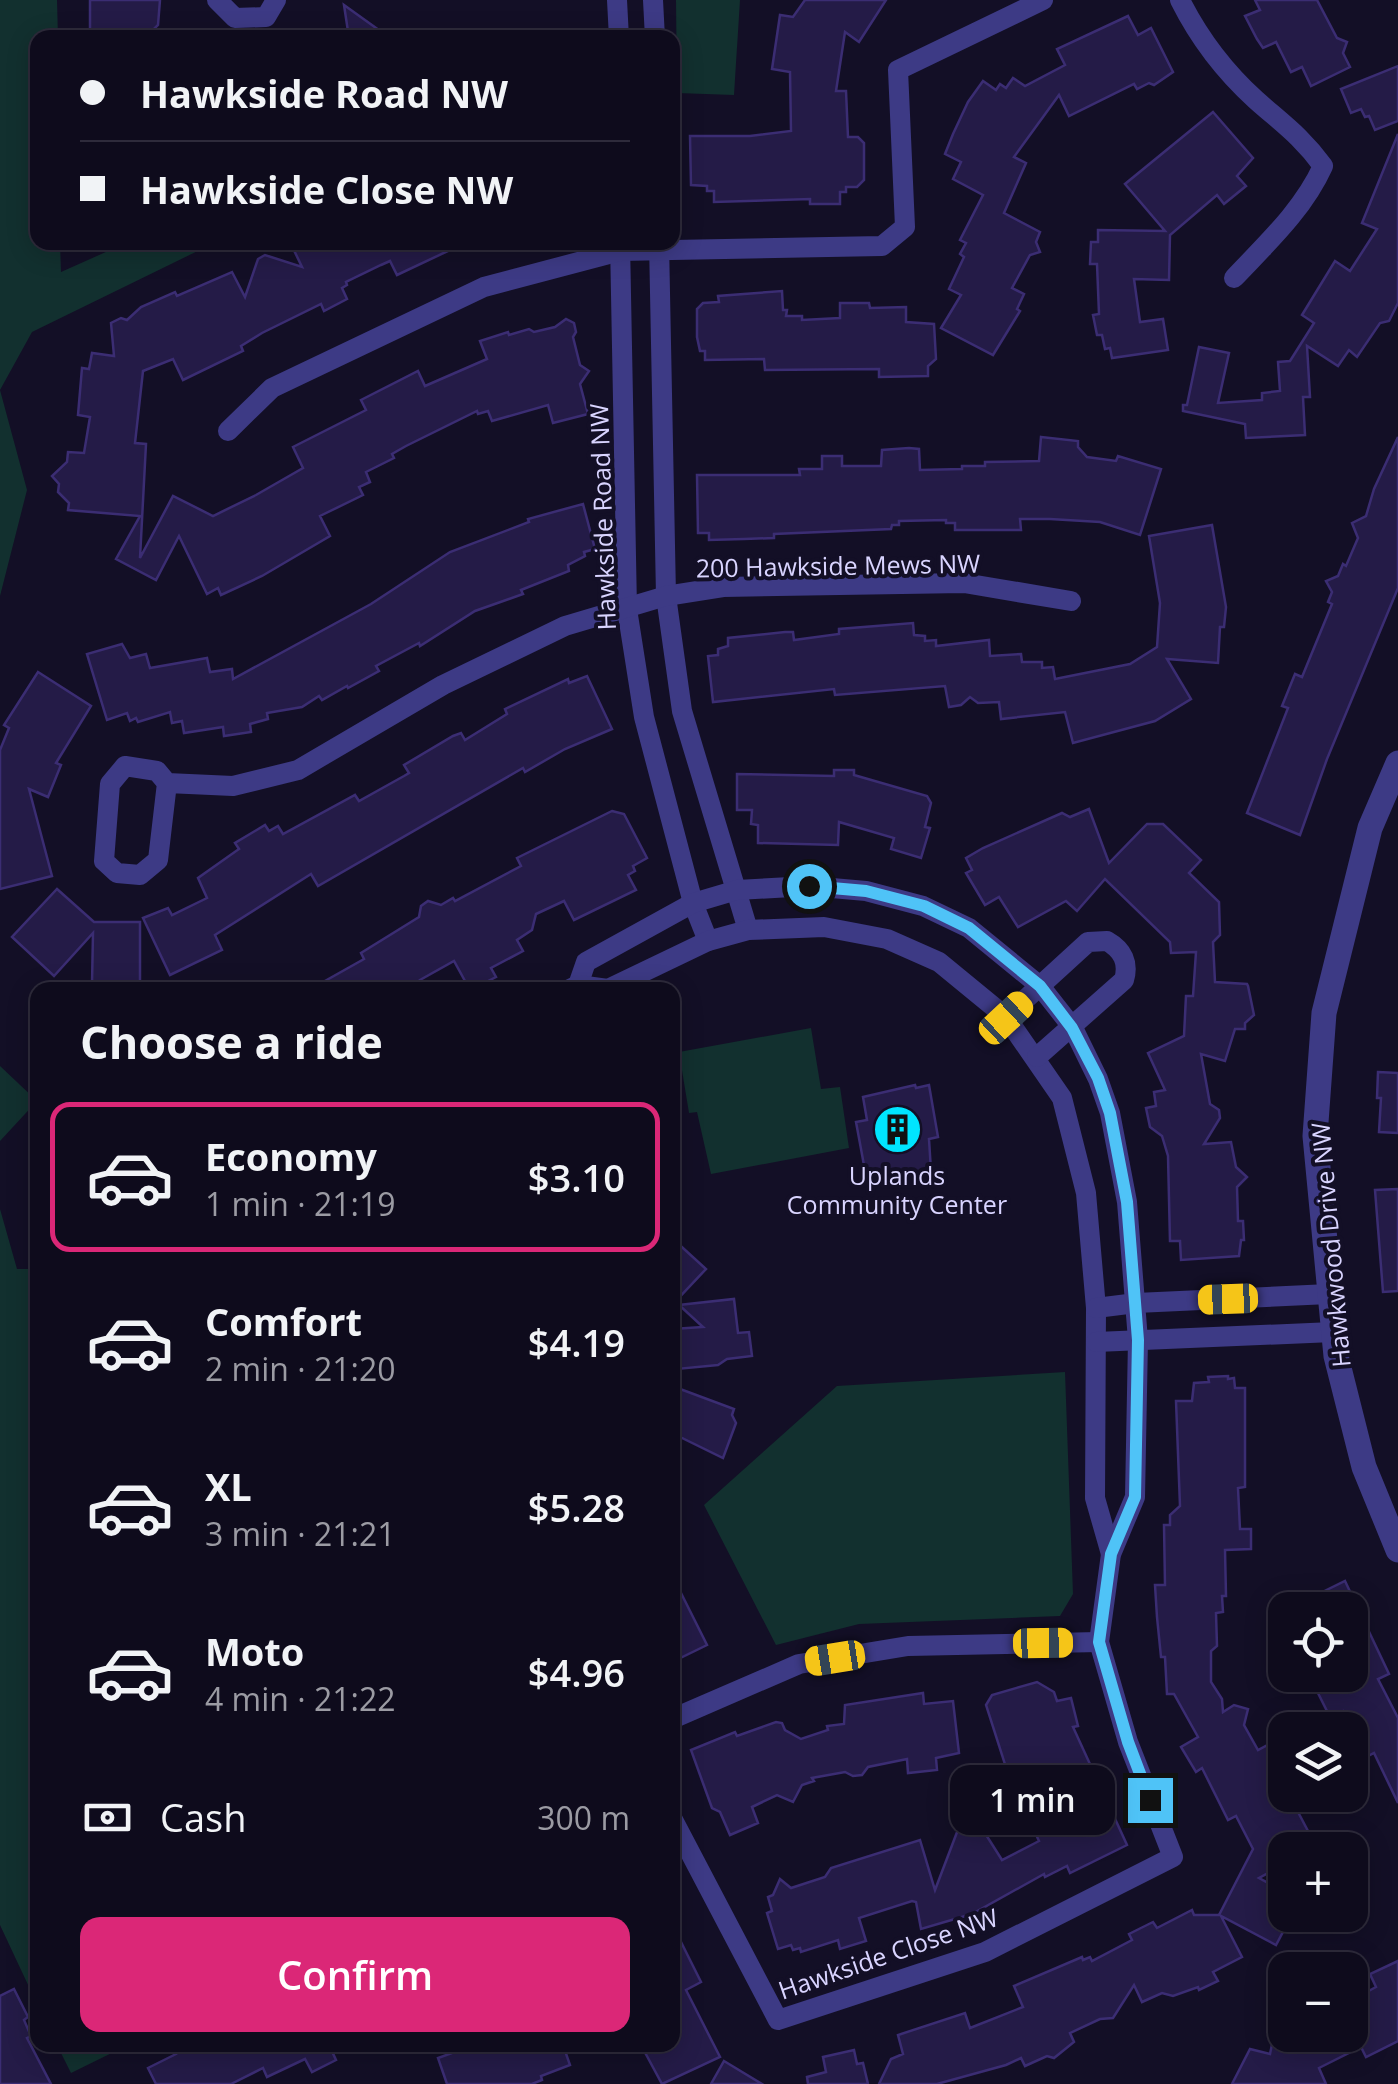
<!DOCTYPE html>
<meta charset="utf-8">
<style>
:root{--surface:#0e0b1c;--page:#1c1929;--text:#f1f3f6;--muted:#9b9ba3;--line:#2e2b3b;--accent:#db2777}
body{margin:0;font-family:"Open Sans",sans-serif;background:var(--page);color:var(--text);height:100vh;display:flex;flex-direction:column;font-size:38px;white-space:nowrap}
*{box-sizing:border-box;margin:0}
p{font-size:32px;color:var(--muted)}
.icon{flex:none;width:55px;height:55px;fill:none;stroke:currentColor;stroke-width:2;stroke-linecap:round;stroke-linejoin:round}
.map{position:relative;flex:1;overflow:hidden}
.sheet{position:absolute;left:30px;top:982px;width:650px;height:1070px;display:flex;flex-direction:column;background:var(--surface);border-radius:20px;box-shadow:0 5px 25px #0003,0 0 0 2px var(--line)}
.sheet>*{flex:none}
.guide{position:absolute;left:30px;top:30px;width:650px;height:220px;border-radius:20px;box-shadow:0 5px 25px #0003,0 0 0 2px var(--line);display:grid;align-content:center;height:220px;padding:0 50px;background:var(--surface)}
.tools{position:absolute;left:1268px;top:1592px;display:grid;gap:20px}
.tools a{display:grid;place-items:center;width:100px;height:100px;border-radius:20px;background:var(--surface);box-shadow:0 5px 25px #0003,0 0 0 2px var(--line);font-size:50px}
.end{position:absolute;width:45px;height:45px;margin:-22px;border:12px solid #4fc3f7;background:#111;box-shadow:0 0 0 5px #111}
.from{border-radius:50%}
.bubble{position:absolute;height:70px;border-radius:20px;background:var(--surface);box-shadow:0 5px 25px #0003,0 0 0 2px var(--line);font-size:32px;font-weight:600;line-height:70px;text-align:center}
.car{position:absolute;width:30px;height:60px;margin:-30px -15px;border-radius:12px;box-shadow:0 0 8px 2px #0007;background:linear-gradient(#f5c518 24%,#345 0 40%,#f5c518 0 76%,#345 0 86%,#f5c518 0)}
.guide b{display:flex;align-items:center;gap:35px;height:95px;font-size:38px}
.guide b+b{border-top:2px solid var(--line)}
.guide i{width:25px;height:25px;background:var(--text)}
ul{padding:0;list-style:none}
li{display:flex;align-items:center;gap:30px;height:150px;margin:0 20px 15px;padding:0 30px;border:5px solid transparent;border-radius:20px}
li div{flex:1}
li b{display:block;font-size:38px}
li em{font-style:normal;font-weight:600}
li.current{border-color:var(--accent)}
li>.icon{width:90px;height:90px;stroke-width:1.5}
h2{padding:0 50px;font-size:45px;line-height:120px}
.pay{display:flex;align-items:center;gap:25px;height:110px;padding:0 50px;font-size:38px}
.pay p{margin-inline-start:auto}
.primary-button{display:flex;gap:20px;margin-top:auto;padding:20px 50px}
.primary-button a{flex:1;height:115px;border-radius:20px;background:var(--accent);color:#fff;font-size:40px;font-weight:600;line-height:115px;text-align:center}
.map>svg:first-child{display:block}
</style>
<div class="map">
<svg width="1398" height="2084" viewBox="0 0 1398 2084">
<rect width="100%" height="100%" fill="#130f26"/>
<g fill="#12302f">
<path d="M0,0h57l1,37 -20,1v204l22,1 1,29 65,-29h88l-182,89 -32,58 27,100 -27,106z"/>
<path d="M676,0h64l-6,95 -57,-2z"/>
<path d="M811,1028l10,61 19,-2 9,61 -138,26 -14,-62 -8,1 -10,-61z"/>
<path d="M0,1066l37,35 -37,40z"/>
<path d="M0,1209l17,60h21l-1,735 -37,-79z"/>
<path d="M1065,1372l8,222 -13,22 -201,8 -83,21 -72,-140 133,-119z"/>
<path d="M57,2045h71l-57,28z"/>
</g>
<g fill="#241b47" stroke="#3b2d73" stroke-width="2.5">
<path d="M90,0h70l-2,25 -10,10h-58z"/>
<path d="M805,0h81l-27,42 -14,-10 -9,59h10l2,46h10l6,6v37l-7,7h-11v5h-6v12h-30v-5l-96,3v-11h-7v-5l-16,-1 -1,-49h60l41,-5 -1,-59 -18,-3 8,-54 13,2z"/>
<path d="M1255,0h62l20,38 10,4 -4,11 7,14 -39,19 -9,-19 -11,5 -15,-30 -13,6 -6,-9 -12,-23 15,-6z"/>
<path d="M344,5l46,33h-41z"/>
<path d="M1128,16l10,19 13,-7 22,44 -19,13 -5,-2 -12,6 -3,-5 -65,32 -10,-21 -45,62 12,6 -22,50 36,19 -4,10 4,10 -10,3 -18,33 12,6 -7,15 3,2 -27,44 -52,-27 20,-33 -12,-6 15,-32 -4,-3 6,-11 -6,-3 23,-45 -30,-16 8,-17 -16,-8 8,-20 15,-32 15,-21 13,9 4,-6 6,4 7,-10 12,8 40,-21 -8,-16z"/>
<path d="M1398,66v55l-23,9 -6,-14 -4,1 -4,-8 -10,4 -10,-24z"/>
<path d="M1213,112l40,46 -16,18 9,10 -22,18 -7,-9 -47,40 -1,45 -35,-1 6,43 23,-3 5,31 -56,8 -2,-10 -5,1 -3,-14h-5l-4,-20 6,-1 -2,-50h-7l1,-22h7v-12l67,1 -40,-47z"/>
<path d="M1398,134v169l-9,18 -9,2 -23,34 -8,-7 -11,16 -31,-20 3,51h-7l2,38 -59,3 -1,-14 -62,-13v-6h4l12,-58 30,6 -11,50 44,-3v-7l18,-2 -2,-29 12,-1 24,-38 -12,-8 33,-54 15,10 27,-42 -15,-6z"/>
<path d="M290,242h177l-70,33 -7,-14 -9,4 -35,17 1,3 -5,3 5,11 -23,12 -3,-7 -59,29 -21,13 2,5 -60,29 -10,-21 -30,12 -8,72 11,1 -6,114 33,-62 40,20 43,-21 47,-27 -10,-21 73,-37 -5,-10 57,-29 7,15 62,-27 -7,-18 28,-9 1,3 20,-6 5,3 21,-5 11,-8 8,4 2,9 -3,5 7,28 9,6 -9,13 8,30 -35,9 -5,-18 -56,16 -4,-10 -10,3 -1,-3 -71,35 -14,8 2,4 -28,14 4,10 -11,5 4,8 -43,21 10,20 -68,40 -41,19 -3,-7 -11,6 -28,-58 -23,44 -40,-21 24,-43 -72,-6 1,-7 -11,-11 1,-8 -7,-8 15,-14 1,-10 16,1 6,-36 -12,-2 4,-47 7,1 3,-16 22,3 -3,-33 10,-5 6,2 14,-13 34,-15 2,4 55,-24 13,25 13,-38 7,-4 37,12z"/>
<path d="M782,291l1,19h4l-1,6h16v4l38,-2v-15h29l1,5 36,-1v15l28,2 2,35 -8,7v10l-49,1v-8l-114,1 -1,-11 -59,1v-9h-5l-3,-14v-28l6,-6 16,-1 -1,-6z"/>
<path d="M1041,437l37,4v6l9,10 29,4 2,-5 43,13 -21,66 -40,-13 -50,-3h-30l1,11h-66v-7h-9v-3l-47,1v4h-7l-1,4 -117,5v4l-30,1 -35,1v-7h-11l-1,-58h103l-1,-6h23v-13h20v10h39l1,-16 27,-2 10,1 1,21 42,-1v-3h23v-4l54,-1z"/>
<path d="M1398,437v151l-71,171 -27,76 -53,-22 41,-105 -6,-2 13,-32 7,3 30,-73 -4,-2 4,-10 -6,-11 12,-5 5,-12 3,2 12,-28 -6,-15 14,-7 8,-27z"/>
<path d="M583,504l12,45 -11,3 1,4 -17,9 1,6 -48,19 2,4 -48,17 -55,35 -1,-3 -43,23 3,5 -31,17 -1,-2 -25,14 -3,-4 -17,11 -35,6 1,6 -18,5 1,8 -27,4 -1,-9 -39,6 -2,-12 -10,2 -2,-11 -32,10 -2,-4 -6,3 -3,-8 -20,7 -20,-66 35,-10 8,14 16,-4 4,14 57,-10 3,14 22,-3 1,10 138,-75 79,-52 79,-30 -1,-3z"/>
<path d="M1212,525l14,82 -2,20h-4l-2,36 -51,-4 24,40 -36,22 -82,22 -8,-31 -64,7 -2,-17 -21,1 -8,-6 -9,8 -12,2 -4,-21 -110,9 -1,-6 -121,13 -5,-46 10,-1v-6l10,-3v-8l57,-6h8l1,8 45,-6v-5l74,-6 1,12 11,1v5l11,-1v6l53,-6 1,16 31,-2 1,8h20v6l11,-1 2,12 75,-15 27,-17 3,-44 -11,-67z"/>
<path d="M38,672l53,34 -35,57 5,2 -13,32 -19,-8 23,87 -52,13v-139l9,-22 -5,-3z"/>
<path d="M587,676l25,53 -47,20 -40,23 -2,-4 -205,118 -7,-12 -96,61 7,15 -52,25 -27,-57 25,-10 4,7 35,-17 -9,-20 41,-29 -4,-6 30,-18 4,6 9,-5 5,8 72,-39 4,6 45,-25 5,-3 -5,-8 49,-29 8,-3 4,7 42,-26 -2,-5 63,-30 1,4z"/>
<path d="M834,770h20v5l73,21 4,7 -6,24 5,1 -9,30 -30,-9 3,-11 -55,-16 -1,23 -80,-2v-18l-7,-1 1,-14h-15v-36l97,2z"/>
<path d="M1089,809l20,54 38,-39h16l38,36 -12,13 30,29 1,33 -7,7 2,40 32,2 1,2 6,29 -9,8v6h-10l-10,32 -24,-7 9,50 9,6 1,8 -16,26 27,-2 5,25 11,10 -10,10 1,34h5l1,19h-3l-2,16 -58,4 -1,-19h-10l-2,-85 -6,-20 -12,-9 -4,-19 10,-2 -2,-14 11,-2 -17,-37 36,-17 2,-40h7l3,-44 -25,1 -1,-11 -65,-63 -28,32 -11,-10 -48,26 -19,-30 -14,8 -19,-32 6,-3 -6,-12 17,-10 79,-35 8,4z"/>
<path d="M612,811l12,3 23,44 -14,8 2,5 -7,4 8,15 -62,30 -10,-19 -28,13 -4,16 -15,10 6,11 -32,17 5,9 -26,13 -16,-29 -34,19 5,10h-116l55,-31 -3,-6 58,-36 2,-11 7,-5 13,4 12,-7 2,3 66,-35 -4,-8z"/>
<path d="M57,889l37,33h46v62h-48l1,-51 -39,43 -42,-39z"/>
<path d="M1378,1072l20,1v60l-19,-1 2,-34h-4z"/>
<path d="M915,1085l1,3 13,-3 9,52 -9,2 2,32 -39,7 -1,-7 -25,5 -10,-54 11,-2 -4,-23z"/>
<path d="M1398,1189v102l-15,1 -8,-102z"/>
<path d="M672,1238l34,31 -34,36z"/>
<path d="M734,1299l4,34 11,-1 3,24 -25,3 -9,6 -41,4 -4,-40 30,-2 -24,-22z"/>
<path d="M1228,1376v3l6,-1 1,10h10v99l-7,1 2,41h11v20l-26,1 1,46h-4l1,16 -7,1 1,33 -6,5v31l11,17 1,13 11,-7 14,4 -4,16 14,25 21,-11 6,14v42h4l29,55h-33v14l-26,14 26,14v23h7l-16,30 -55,-29 21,41 -29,15 5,9 -19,9 -1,-3 -25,9 -11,-3 -20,9 -8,-17 -21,33 -13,1 -30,14 4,9 -20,16 -7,-2 -22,10 -4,-8 -15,7 -69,19h-58l12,-25 12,-5 -5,-19 67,-22 5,15 53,-21 -9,-21 68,-29 1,3 7,-3 2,4 40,-21 -3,-6 24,-12 4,6 35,-18 2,5h25l34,-66 -17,-33 -8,4 -26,-52 -6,4 -15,-25 17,-10 -24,-43h-7l-2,-37h-4l-4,-40 -2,-32h10l-1,-60h6v-10l10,-9 -4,-105h16l2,-18 15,-1 -1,-5z"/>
<path d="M672,1386l62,23 -2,6 4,8 -13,35 -51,-25z"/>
<path d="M672,1575l35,70 -35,17z"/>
<path d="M1345,1581l44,93 -11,5 20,39v85l-24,-50 -6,3 -25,-45 -13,6 -16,-32 21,-10h15v-65h-64z"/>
<path d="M1037,1682l17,10 3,9 14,-3 7,28 -5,1 54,118 -57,28 -3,-7 -22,11 -1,-3 -72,40 -51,15 -5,-27 -4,-1 -53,17 7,23 -26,8 -2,-9 -37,12 -1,-4 -7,2 -2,-5 -13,4 -11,-36 5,-2 -4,-14 5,-2 7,-16 11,9 34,-11 6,-9 89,-28 15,50 24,-63 17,7 7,-4 19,30 37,-19 -20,-42 -5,-3 -5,-8 2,-5 -25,-78 6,-10z"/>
<path d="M923,1693l1,11 29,-3 6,52 -23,5 1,12 -29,3 -1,-14 -39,8 -6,8 -9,1 -8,-4 -33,6 2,3 -12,4 -9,17 -16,-7 -25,12 6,16 -28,12 -10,-23 -8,-4 -21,-58 44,-18 2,4 39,-14 6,1 3,7 16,9 27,-9 -1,-4 17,-2 1,-19z"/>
<path d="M672,1924l29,58 -15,8 34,67 -58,27 -21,-39h31z"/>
<path d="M1398,1961v80l-32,16 -5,-10 -42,21 7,16h-94l18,-35 20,5 4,-19h76v-34l26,-14 -6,-13z"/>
<path d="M14,1989l14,28 -4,3 7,16 -4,2 24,46h-51v-88z"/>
<path d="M172,2045h162l-4,2 6,13 -24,12 -7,-13 -38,18 -4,-9 -32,16h-75l-8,-16 28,-14z"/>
<path d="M474,2045h89l7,20 -29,11 1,4 -10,4h-85l-9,-26z"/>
<path d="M854,2050l3,14 6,-1 5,21h-60l-1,-7 19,-5 -3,-15z"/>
<path d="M724,2061l38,23h-51z"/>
</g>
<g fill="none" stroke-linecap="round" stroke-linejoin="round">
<g stroke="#3d3a85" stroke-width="20">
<path d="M217,0l18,18 31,-1 10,-17"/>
<path d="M617,0l2,38"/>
<path d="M653,0l2,38"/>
<path d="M1180,0c19,38 44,71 76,100 27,24 45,36 67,66 -20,44 -56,77 -89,112"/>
<path d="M620,242l7,367 17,108 49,186 15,38"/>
<path d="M659,242l7,354 16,115 66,219"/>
<path d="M228,431l44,-43 212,-101 136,-36 262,-5 23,-19 -7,-157 145,-70"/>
<path d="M167,783l-9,77 -18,15 -23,-2 -13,-12 6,-77 15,-18 32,5 10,12 66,3 65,-16 145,-85 122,-59 101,-30 57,-9 241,-4 107,18"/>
<path d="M578,985l8,-23 107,-59 44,-13 72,-4 57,5 57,15 46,22 71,58 33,42 25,51 12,34 17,89 11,138 -3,157 -24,57 -12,88 29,100 45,115 -188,95 -207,68 -106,-202"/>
<path d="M568,990l10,-5 30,4 100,-48 40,-11 76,-3 63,12 52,23 67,55 56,81 24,95 10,115 -1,190 16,56"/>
<path d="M1006,1017l82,-75 19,-1c16,9 22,22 17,39l-87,77"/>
<path d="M1096,1308l40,-5 193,-9"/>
<path d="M1096,1342l237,-10"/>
<path d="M672,1719l127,-55 109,-18 191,-4"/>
</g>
<path stroke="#3d3a85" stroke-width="25" d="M1398,763l-28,65 -46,185 -9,123 21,220 28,111 34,83"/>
</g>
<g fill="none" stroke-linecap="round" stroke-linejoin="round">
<path stroke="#4fc3f7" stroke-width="12" d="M809,886l57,5 58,15 45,22 71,58 32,42 26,50 12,35 17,89 11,138 -3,157 -24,57 -12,88 29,100 22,58"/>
</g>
<defs>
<symbol id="building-disc" viewBox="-11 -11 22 22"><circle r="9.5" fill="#00e5ff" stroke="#130f26"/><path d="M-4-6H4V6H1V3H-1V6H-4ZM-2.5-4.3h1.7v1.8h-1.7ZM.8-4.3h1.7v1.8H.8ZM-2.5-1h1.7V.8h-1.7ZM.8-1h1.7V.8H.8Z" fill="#111"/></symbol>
</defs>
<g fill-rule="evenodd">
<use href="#building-disc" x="870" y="1102" width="55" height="55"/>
</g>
<g text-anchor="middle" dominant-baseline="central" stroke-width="8" stroke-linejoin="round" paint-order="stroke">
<g font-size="25" fill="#d9d4ff" stroke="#130f26">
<text transform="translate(602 517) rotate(-92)">Hawkside Road NW</text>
<text transform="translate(838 565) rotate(-1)">200 Hawkside Mews NW</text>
<text transform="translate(1330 1245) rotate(-95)">Hawkwood Drive NW</text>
<text transform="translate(888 1953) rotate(-19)">Hawkside Close NW</text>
</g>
<g font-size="25" fill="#d9d4ff" stroke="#130f26">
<text x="897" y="1175">Uplands<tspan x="897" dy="29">Community Center</tspan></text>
</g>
</g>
</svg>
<div class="tools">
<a><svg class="icon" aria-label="locate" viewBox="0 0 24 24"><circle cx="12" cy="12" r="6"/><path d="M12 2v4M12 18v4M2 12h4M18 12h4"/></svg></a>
<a><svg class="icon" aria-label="layers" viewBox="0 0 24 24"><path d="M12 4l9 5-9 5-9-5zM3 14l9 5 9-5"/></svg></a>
<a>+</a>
<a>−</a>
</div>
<i class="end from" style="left:809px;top:886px"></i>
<i class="end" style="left:1150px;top:1800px"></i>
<div class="bubble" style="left:950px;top:1765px;width:165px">1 min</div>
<i class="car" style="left:1006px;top:1018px;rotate:47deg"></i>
<i class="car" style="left:1228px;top:1299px;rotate:268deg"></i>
<i class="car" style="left:1043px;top:1643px;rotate:89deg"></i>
<i class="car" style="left:835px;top:1658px;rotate:261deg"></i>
<div class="guide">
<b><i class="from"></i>Hawkside Road NW</b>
<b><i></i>Hawkside Close NW</b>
</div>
<section class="sheet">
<h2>Choose a ride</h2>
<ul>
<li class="current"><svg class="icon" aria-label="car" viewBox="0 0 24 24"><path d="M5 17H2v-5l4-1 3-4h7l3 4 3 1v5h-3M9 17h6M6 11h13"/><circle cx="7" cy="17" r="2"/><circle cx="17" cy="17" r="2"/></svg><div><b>Economy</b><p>1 min · 21:19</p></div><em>$3.10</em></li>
<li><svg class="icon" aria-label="car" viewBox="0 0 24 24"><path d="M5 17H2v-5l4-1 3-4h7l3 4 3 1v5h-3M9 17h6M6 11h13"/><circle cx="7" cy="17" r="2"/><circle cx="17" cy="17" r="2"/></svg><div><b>Comfort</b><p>2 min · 21:20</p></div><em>$4.19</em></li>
<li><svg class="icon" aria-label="car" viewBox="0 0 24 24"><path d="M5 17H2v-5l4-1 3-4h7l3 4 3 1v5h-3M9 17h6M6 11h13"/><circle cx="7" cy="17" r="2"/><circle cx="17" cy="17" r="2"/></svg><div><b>XL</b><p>3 min · 21:21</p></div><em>$5.28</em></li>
<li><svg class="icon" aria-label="car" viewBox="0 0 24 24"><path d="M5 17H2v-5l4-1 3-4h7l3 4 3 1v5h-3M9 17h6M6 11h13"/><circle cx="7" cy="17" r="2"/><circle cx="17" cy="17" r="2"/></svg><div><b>Moto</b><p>4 min · 21:22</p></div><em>$4.96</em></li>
</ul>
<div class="pay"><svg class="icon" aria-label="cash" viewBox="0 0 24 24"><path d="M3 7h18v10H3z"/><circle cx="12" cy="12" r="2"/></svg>Cash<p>300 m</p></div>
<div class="primary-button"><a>Confirm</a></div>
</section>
</div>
